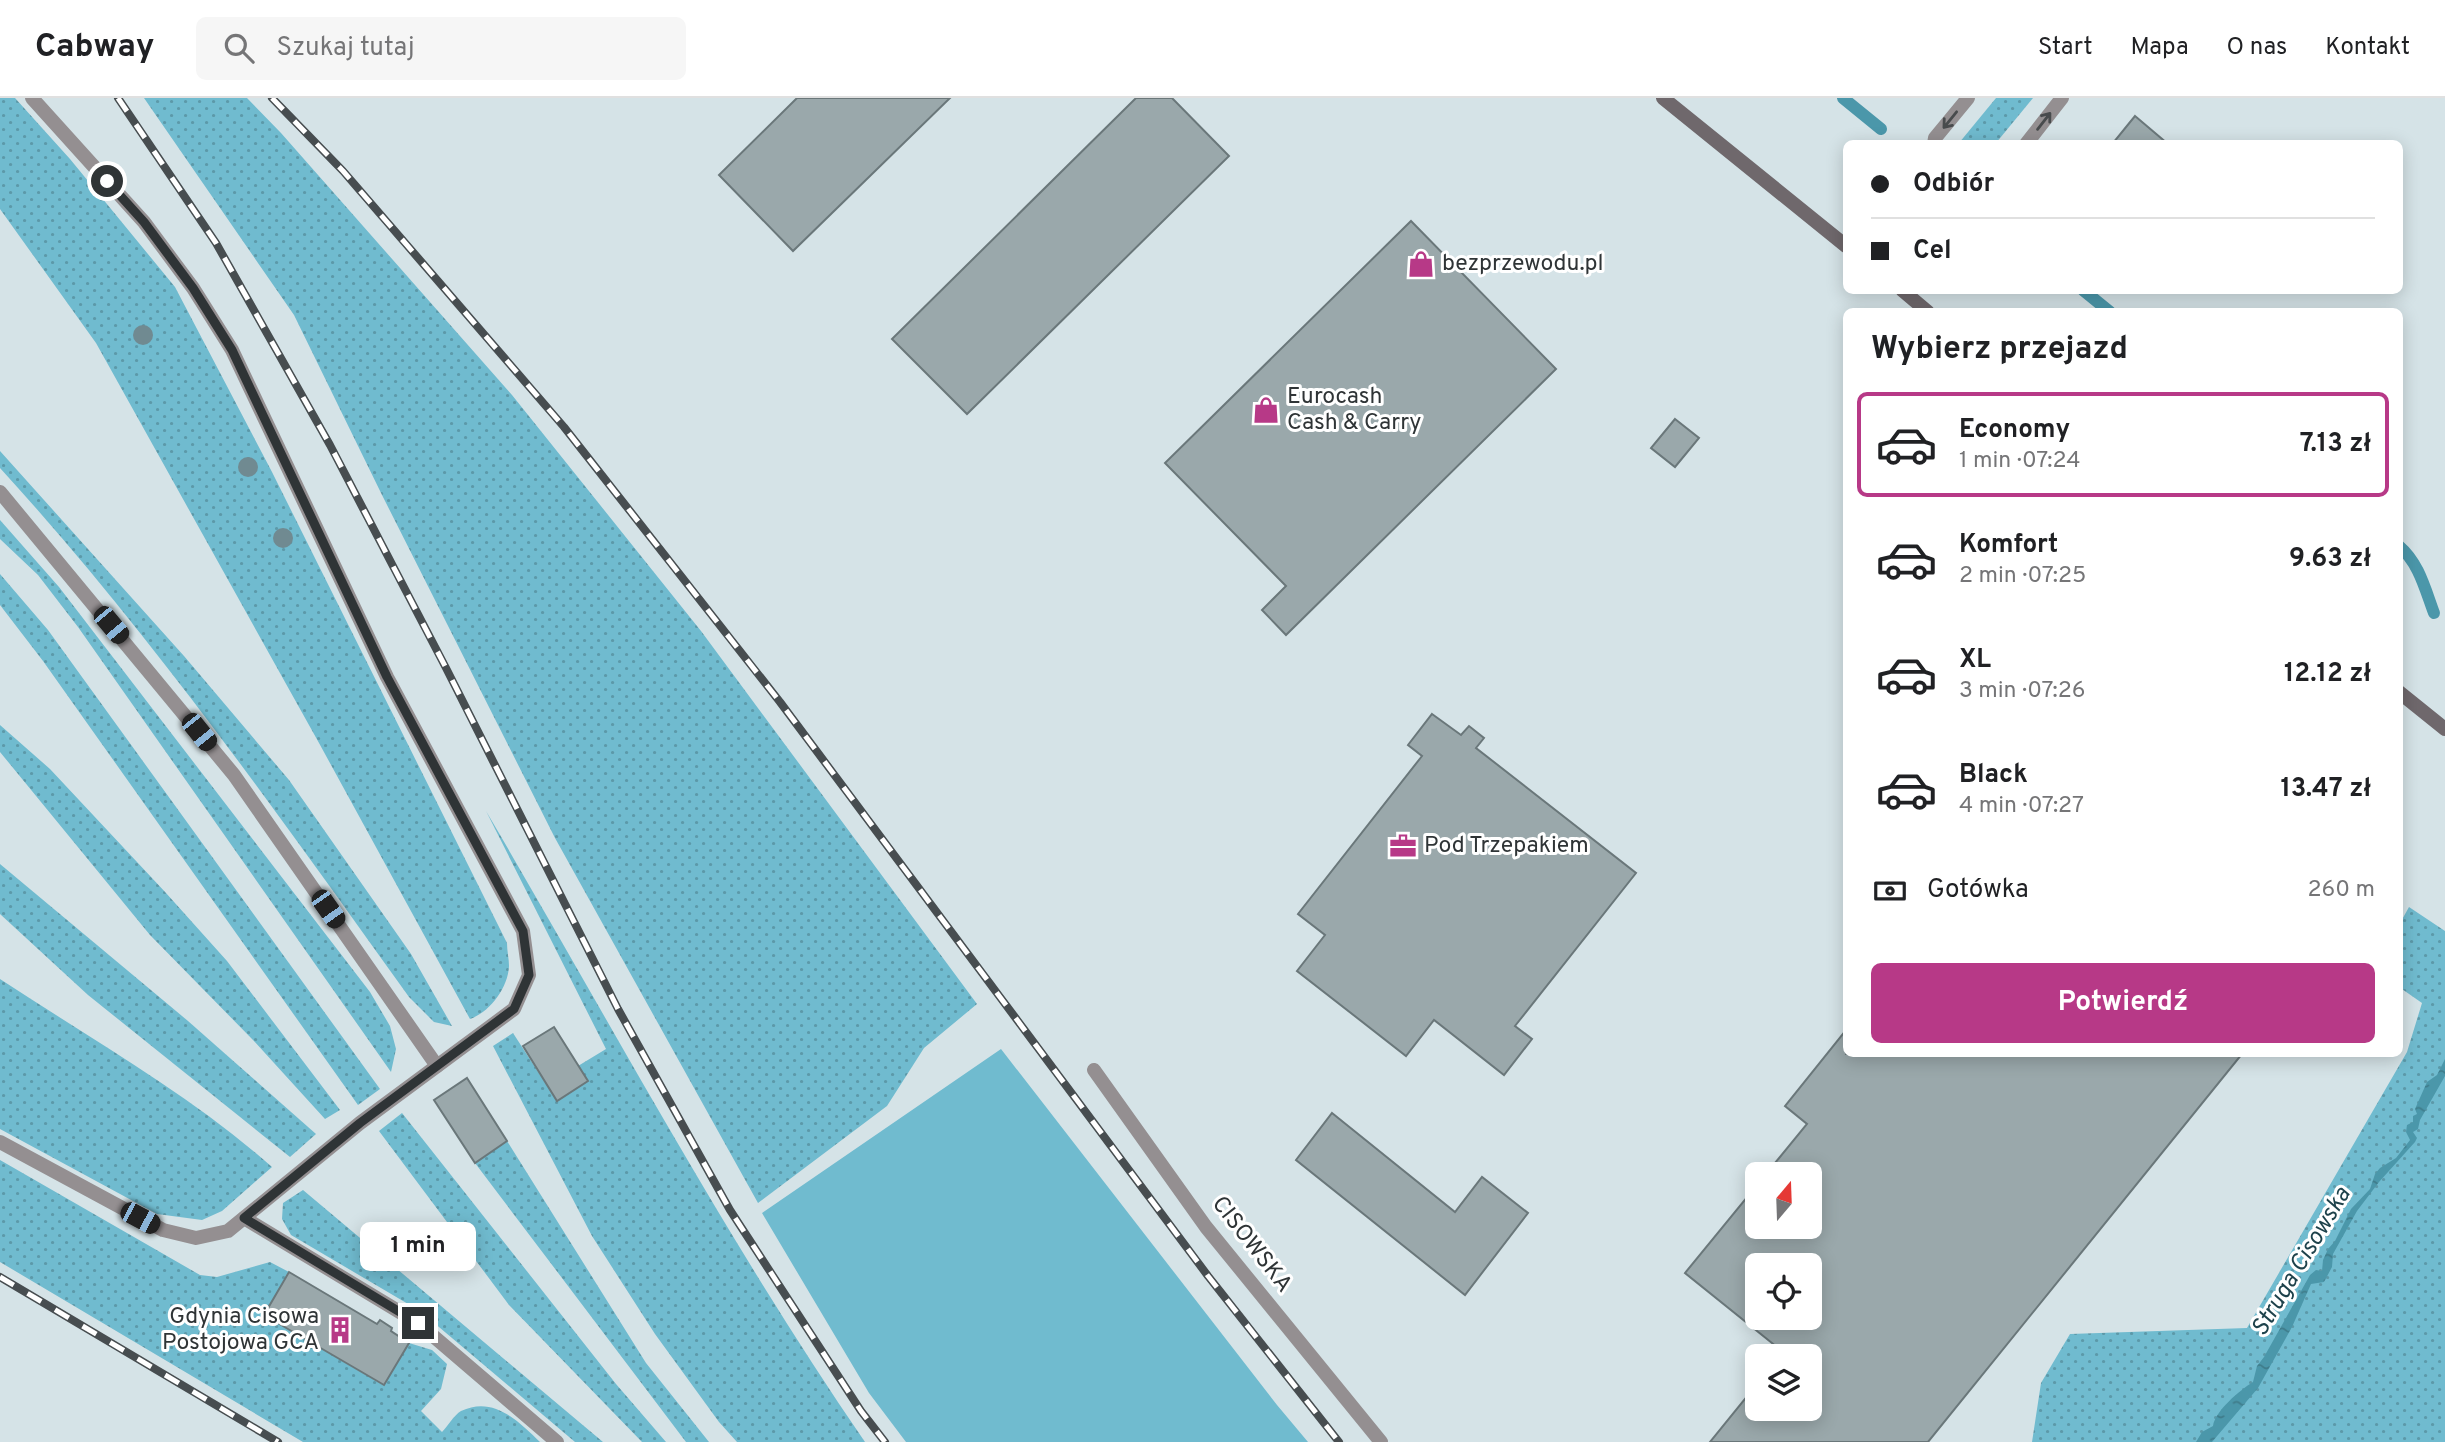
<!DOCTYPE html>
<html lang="pl">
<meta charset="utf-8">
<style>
:root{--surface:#fff;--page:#f6f6f6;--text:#202124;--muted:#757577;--line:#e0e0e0;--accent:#b73987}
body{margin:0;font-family:Overpass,sans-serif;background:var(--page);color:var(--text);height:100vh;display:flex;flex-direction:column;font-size:26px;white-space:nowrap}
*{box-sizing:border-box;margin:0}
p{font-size:23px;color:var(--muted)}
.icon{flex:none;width:38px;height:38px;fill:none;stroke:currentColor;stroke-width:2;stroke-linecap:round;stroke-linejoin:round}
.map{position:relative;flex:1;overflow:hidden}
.sheet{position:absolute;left:1843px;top:210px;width:560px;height:749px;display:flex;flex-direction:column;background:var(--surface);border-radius:10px;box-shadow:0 4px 18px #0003}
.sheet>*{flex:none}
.top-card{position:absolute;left:1843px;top:42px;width:560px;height:154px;border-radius:10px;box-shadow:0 4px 18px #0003;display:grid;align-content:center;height:154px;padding:0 28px;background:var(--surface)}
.needle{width:46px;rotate:19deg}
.fabs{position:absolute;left:1745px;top:1064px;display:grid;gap:14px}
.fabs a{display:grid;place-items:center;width:77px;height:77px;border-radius:10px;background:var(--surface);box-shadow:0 4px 18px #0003;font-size:35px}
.end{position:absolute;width:32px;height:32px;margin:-16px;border:9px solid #2f3436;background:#fff;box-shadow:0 0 0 4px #fff}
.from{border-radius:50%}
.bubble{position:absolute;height:49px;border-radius:10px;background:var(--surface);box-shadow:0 4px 18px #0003;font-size:23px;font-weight:700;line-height:49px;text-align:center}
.car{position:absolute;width:21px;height:42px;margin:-21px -10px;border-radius:9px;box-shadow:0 0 5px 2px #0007;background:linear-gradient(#222 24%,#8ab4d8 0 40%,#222 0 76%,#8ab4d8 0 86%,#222 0)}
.top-card b{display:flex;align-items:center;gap:24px;height:66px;font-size:26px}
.top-card b+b{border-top:2px solid var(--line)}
.top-card i{width:18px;height:18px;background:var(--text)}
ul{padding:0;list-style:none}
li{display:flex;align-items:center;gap:21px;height:105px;margin:0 14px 10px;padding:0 14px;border:4px solid transparent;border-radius:10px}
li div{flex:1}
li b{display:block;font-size:26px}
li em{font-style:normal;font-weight:700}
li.selected{border-color:var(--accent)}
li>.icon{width:63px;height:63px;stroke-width:1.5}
h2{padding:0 28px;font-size:32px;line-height:84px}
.pay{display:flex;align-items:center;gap:18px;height:77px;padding:0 28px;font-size:26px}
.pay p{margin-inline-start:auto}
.primary-button{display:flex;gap:14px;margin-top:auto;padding:14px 28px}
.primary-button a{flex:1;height:80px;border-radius:10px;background:var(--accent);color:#fff;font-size:28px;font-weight:700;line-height:80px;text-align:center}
header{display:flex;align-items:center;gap:42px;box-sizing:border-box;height:98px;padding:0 35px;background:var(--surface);border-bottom:2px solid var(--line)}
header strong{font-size:33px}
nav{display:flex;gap:38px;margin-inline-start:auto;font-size:24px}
.search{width:490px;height:63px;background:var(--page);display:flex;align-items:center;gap:18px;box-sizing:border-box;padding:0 24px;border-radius:10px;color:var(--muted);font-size:26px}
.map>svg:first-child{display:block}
</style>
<header>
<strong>Cabway</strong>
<div class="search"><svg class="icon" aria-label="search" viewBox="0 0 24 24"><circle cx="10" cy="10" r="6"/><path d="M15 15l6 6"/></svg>Szukaj tutaj</div>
<nav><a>Start</a><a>Mapa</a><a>O nas</a><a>Kontakt</a></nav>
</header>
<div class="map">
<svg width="2445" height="1344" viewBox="0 0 2445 1344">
<defs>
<pattern id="grass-dots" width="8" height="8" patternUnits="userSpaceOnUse" patternTransform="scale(1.75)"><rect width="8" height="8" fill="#70bbcf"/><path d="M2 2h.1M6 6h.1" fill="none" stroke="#5c99a9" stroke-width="1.8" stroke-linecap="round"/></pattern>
<pattern id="water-ripples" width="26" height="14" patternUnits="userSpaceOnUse" patternTransform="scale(1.75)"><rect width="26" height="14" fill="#4b97aa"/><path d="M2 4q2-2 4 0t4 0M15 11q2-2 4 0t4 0" fill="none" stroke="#3f7c8b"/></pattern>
</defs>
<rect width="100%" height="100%" fill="#d5e3e7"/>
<g fill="url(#grass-dots)">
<path d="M0,0h15l55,61 105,128 97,185 235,471c0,8 2,16 2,23 -1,22 -19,46 -39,53l-151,-276 -223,-400 -96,-134z"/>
<path d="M144,0h103l34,35 231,262 189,236 276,373 -53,44 -37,58 -129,97 -203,-365 -173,-343 -88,-180z"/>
<path d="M1996,0h37l-37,45h-37z"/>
<path d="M0,353l184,205 105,124 122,174 41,72 -18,-4 -25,-25c-130,-181 -258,-364 -409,-529z"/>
<path d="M0,422l59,67 311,405 20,34 6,23 -5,23 -313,-445 -40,-52 -38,-36z"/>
<path d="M0,476l48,56 332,459 -22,16 -315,-444 -43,-56z"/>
<path d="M0,627l50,44 116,124 61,68 113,149 -15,9 -72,-79 -103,-105 -150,-183z"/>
<path d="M486,713c124,211 240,429 379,631h-128l-18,-20 -64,-88 -63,-98 -99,-190 20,-13 44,68 31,-20 -10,-15 28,-17z"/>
<path d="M0,766l188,157 128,113 -26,23 -202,-162 -88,-81z"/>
<path d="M2409,809l36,24v511h-413l9,-59 29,-49 177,-6 160,-276 15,-49 -23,-16v-62z"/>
<path d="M0,881c91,60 191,116 272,188l-50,44 -20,9 -45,-6 -157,-85z"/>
<path d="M402,1015l214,271 50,58h-24l-133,-137 -130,-174z"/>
<path d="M507,1043l139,222 63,79h-23l-211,-279z"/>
<path d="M0,1062l200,115 17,2 53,-15 19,10 -25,43 119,70 26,-42 23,7 15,14 -6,25 -20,22 21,21c6,-6 12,-17 19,-21 33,-16 58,11 79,31h-237l-303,-180z"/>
<path d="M303,1092l300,252h-28l-155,-131 -129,-76 -9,-16 1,-16z"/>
</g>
<path fill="#70bbcf" d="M1001,951l276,356 31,37h-402l-37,-49 -107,-180z"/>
<path fill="url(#water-ripples)" d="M2445,961v17l-25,44 -2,9 -5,3 4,6 -2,4 -36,40 -22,29 -24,43 -1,13 -8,15 -13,2 -19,43 -34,61 -46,54h-16l6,-10 11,-6c2,-15 27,-36 40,-44l4,-16 7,-9 46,-82 6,-5 6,1 1,-11 5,-11 7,-8 16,-32 19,-20 5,-15 5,-6 16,-10 14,-18 -4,-8 1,-7 6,-3v-6l4,-2 -2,-5 12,-27 10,-7z"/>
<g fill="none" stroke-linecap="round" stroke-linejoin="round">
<g stroke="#4b97aa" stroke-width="12">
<path d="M1843,0l38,31"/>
<path d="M2083,192l27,22"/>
<path d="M2399,448c20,17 26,43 35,67"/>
</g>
</g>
<g fill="#9aa8ab" stroke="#6a777a" stroke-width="2" fill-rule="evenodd">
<path d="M797,0h153l-157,153 -74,-76z"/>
<path d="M1136,0h36l57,58 -262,258 -75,-75z"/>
<path d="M2135,18l33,28 -55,-1z"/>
<path d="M1411,123l145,148 -270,266 -24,-25 24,-24 -121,-123z"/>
<path d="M1675,321l24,19 -24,29 -24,-19z"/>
<path d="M1432,616l29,21 8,-9 15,12 -8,10 160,125 -121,153 17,13 -28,36 -70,-55 -28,36 -109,-85 28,-36 -27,-21 124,-158 -14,-11z"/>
<path d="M554,929l34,54 -31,20 -34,-55z"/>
<path d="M1846,932v24h396l-314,388h-218l47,-58v25h53v-53h-30l3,-4 -98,-79 72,-88v42h53v-53h-44l41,-50 -22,-18zM1757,1167h53v53h-53z"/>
<path d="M467,980l40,63 -32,22 -41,-63z"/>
<path d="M1332,1015l123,99 27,-35 46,36 -63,82 -169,-135z"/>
<path d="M289,1174l88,52 3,-4 12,8 -1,3 18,12 -25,42 -120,-70z"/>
</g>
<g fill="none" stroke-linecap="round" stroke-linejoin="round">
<g stroke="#948f91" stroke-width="14">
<path d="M0,394l234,283 203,291"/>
<path d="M0,1044l163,88 33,8 32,-7 132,-108 154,-114 15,-34 -6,-44 -136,-254 -155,-327 -39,-62 -49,-66 -112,-124"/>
<path d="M244,1120l174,105 139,119"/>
</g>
<g stroke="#948f91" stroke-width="14">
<path d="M1934,46l1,-6 33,-40"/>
<path d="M2026,46l36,-46"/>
<path d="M1094,972l112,157 175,215"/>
</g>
<g stroke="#6f686c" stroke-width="14">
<path d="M1663,0l183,148"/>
<path d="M1902,192l26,22"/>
<path d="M2399,594l46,37"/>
</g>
<defs>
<g id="rail">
<path d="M118,0l98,145 114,202 116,223 172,341 112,201 131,201 24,31"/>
<path d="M272,0l71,73 221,256 216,275 428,574 131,166"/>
<path d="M0,1179l278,165"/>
</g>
</defs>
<use href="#rail" stroke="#474d50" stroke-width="8"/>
<use href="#rail" stroke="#fff" stroke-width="5" stroke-dasharray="16" stroke-linecap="butt"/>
</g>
<g fill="#708a91">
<circle cx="143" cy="237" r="10"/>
<circle cx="248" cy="369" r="10"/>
<circle cx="283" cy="440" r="10"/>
</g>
<defs><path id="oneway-shaft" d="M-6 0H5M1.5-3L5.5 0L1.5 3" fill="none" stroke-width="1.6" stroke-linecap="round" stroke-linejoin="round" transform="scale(1.75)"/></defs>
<g stroke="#484b4d">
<use href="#oneway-shaft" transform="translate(1950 22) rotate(129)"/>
<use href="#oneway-shaft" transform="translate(2044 23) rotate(-52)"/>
</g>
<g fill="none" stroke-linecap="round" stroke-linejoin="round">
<path stroke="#2f3436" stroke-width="9" d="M107,83l37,41 49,66 39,62 155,327 136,254 6,44 -15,34 -154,114 -116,95 174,105"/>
</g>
<defs>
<symbol id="shop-bare" viewBox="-9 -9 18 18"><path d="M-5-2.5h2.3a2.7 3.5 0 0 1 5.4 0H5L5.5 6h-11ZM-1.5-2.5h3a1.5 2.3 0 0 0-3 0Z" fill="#b73987" stroke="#fff" stroke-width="2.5" paint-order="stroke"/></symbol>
<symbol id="office-bare" viewBox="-9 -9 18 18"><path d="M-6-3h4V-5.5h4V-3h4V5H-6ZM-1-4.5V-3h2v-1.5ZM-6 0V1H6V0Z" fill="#b73987" stroke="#fff" stroke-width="2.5" paint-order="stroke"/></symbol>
<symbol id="building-bare" viewBox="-9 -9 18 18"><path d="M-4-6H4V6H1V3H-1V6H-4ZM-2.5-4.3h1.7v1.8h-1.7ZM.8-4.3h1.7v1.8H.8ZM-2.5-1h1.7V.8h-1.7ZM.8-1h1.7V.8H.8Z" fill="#b73987" stroke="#fff" stroke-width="2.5" paint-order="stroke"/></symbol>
</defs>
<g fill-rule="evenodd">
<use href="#shop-bare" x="1402" y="147" width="38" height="38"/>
<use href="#shop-bare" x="1247" y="293" width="38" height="38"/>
<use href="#office-bare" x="1384" y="729" width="38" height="38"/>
<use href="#building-bare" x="321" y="1213" width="38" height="38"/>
</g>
<g text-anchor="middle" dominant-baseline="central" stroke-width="6" stroke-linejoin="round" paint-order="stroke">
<g font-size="23" fill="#2f3436" stroke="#fff" text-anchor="start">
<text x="1442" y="166">bezprzewodu.pl</text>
<text x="1287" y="299">Eurocash<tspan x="1287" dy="26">Cash &amp; Carry</tspan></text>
<text x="1424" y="748">Pod Trzepakiem</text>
<text x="319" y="1219" text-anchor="end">Gdynia Cisowa<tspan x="319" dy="26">Postojowa GCA</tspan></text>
</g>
<g font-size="23" fill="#2f3436" stroke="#fff">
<text transform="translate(1251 1147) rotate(52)">CISOWSKA</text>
</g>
<g font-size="24" font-style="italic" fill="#1e424b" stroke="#fff">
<text transform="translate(2302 1164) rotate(-59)">Struga Cisowska</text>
</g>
</g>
</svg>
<div class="fabs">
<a><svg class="needle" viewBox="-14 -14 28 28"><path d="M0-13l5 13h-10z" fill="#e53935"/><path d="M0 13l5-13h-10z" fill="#757577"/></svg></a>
<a><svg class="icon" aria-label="locate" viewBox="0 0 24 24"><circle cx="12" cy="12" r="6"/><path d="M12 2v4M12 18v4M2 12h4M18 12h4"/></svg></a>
<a><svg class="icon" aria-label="layers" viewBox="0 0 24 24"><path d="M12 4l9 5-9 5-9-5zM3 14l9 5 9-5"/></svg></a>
</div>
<i class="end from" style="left:107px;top:83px"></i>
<i class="end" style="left:418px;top:1225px"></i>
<div class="bubble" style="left:360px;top:1124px;width:116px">1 min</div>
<i class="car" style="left:111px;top:527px;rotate:140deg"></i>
<i class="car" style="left:199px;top:634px;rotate:141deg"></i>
<i class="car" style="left:328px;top:811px;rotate:145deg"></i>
<i class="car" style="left:140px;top:1120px;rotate:118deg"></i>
<div class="top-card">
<b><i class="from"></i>Odbiór</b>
<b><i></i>Cel</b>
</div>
<section class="sheet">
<h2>Wybierz przejazd</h2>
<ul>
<li class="selected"><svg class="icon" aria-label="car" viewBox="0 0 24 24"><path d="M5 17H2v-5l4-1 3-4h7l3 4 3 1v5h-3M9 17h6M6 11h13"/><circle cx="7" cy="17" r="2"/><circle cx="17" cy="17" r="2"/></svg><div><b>Economy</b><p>1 min · 07:24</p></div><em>7.13 zł</em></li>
<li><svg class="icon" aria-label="car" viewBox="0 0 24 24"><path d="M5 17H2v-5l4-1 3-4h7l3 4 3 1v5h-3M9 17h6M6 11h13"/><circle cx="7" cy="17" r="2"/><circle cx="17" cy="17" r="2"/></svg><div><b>Komfort</b><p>2 min · 07:25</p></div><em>9.63 zł</em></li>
<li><svg class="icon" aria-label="car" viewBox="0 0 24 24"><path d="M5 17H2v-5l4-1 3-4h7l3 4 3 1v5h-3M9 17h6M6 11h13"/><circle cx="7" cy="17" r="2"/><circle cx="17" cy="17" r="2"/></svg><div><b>XL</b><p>3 min · 07:26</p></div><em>12.12 zł</em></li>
<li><svg class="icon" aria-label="car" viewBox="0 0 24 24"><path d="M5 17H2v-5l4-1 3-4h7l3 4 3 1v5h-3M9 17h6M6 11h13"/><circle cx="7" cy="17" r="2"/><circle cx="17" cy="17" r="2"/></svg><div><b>Black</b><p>4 min · 07:27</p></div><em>13.47 zł</em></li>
</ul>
<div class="pay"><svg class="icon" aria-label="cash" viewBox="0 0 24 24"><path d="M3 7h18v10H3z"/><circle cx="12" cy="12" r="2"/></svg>Gotówka<p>260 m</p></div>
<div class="primary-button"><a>Potwierdź</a></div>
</section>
</div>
